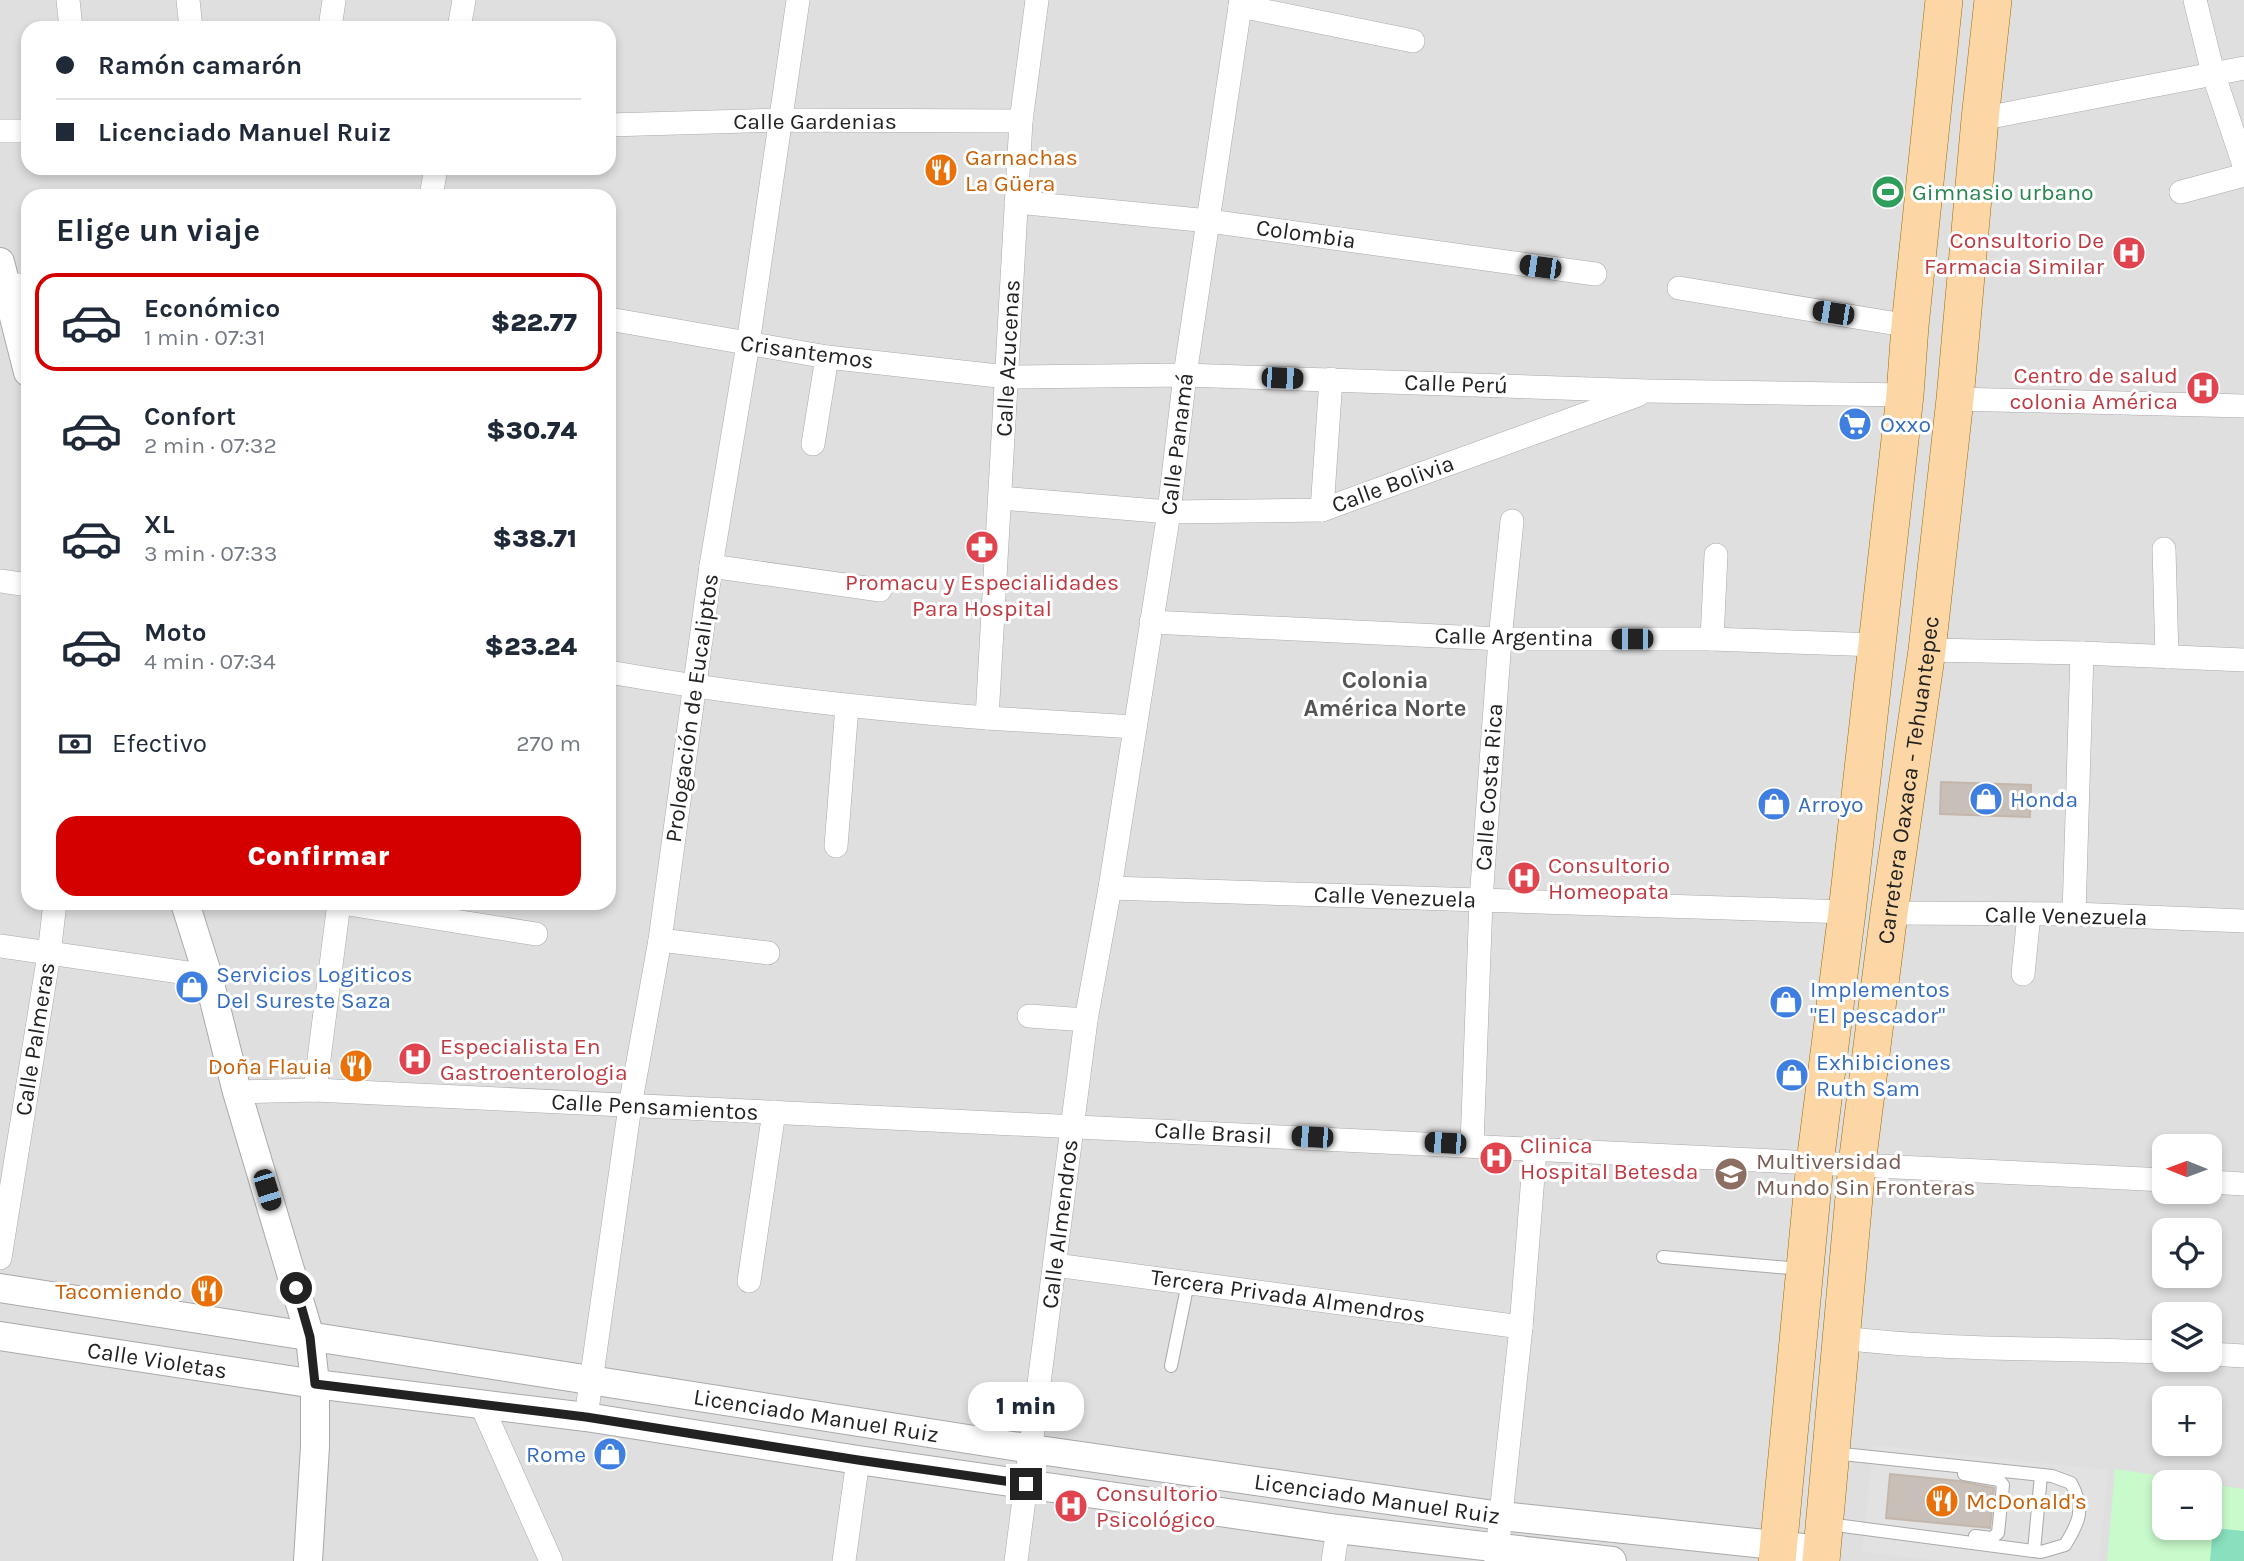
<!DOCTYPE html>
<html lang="es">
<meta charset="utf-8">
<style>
:root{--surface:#fff;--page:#f6f6f7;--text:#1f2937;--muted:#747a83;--line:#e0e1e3;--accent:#d40000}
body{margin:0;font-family:Karla,sans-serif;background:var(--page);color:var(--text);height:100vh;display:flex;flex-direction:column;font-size:26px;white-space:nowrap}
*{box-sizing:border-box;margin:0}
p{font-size:23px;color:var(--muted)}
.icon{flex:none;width:38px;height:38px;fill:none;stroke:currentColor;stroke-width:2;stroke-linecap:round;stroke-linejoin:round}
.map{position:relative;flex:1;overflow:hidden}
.drawer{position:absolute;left:21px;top:189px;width:595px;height:721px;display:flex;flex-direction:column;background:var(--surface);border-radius:21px;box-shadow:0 4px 10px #0003}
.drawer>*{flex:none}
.top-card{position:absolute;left:21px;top:21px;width:595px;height:154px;border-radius:21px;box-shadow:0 4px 10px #0003;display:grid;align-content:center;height:154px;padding:0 35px;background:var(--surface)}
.needle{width:46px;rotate:271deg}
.controls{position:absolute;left:2152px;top:1134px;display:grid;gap:14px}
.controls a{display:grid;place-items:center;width:70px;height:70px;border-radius:14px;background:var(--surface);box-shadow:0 4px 10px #0003;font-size:35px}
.end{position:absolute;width:32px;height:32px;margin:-16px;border:9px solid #222;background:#fff;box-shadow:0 0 0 4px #fff}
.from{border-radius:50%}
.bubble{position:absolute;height:49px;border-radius:21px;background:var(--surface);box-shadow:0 4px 10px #0003;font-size:23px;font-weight:800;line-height:49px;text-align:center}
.car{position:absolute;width:21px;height:42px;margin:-21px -10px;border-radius:9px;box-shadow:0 0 5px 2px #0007;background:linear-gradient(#222 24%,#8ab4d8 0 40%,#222 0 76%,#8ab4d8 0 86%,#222 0)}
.top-card b{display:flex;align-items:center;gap:24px;height:66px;font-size:26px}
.top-card b+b{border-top:2px solid var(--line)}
.top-card i{width:18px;height:18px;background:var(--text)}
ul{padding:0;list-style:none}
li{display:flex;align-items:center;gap:21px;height:98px;margin:0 14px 10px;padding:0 21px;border:4px solid transparent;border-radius:21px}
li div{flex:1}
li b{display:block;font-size:26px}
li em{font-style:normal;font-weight:800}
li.on{border-color:var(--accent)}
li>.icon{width:63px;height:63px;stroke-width:1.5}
h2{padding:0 35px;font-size:32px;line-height:84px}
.pay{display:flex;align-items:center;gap:18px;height:77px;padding:0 35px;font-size:26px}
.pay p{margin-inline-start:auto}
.button{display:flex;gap:14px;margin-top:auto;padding:14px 35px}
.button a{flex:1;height:80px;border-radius:21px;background:var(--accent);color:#fff;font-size:28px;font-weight:800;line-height:80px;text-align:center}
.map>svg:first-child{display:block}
</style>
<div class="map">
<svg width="2244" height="1561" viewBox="0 0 2244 1561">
<rect width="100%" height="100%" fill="#f2efe9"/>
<path fill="#e0dfdf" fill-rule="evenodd" d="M0,0h2244v1561h-2244zM28,28h581v140h-581zM28,196h581v707h-581zM2165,1146h45v46h-45zM2165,1230h45v46h-45zM2165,1314h45v46h-45zM2165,1398h45v46h-45zM2165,1482h45v46h-45z"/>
<path fill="#c8facc" d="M2115,1469l87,13h-37v46h45v-44l34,5v72h-137z"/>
<path fill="#88e0be" d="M2213,1528l31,3v30h-34z"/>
<path fill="#e2e2e2" d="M1873,1445l235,25 -9,91h-156l-81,-9z"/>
<g fill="#c7bfb8" stroke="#c4b6ab" stroke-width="2">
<path d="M1941,782l90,3 -1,32 -90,-3z"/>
<path d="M1890,1474l69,7 35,7 -4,40 -104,-10z"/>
</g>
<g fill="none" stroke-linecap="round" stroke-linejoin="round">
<defs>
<g id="service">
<path d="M1663,1257l138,12"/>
<path d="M1171,1366l17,-83"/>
<path d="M1964,1474l35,6 4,5 -5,48 -6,5 -17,-2"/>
<path d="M1828,1524l213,28 24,-7c15,-24 20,-36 6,-62l-19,-7 -219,-23"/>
<path d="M2034,1551l7,-76"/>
</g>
<g id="minor">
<path d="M68,0l3,28"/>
<path d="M188,0l3,28"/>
<path d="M2195,0l18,73 31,92"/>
<path d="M1240,6l173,35"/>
<path d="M330,28l4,-28"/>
<path d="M459,28l5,-28"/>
<path d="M1980,119l264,-51"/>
<path d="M609,125l170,-5 242,1"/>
<path d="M0,131h28"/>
<path d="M2181,192l63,-17"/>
<path d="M431,196l5,-28"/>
<path d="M1016,202l193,19 386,53"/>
<path d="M0,285h28"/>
<path d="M1679,288l231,38"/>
<path d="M609,319l218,38 180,20 178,-2 463,16 257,4"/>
<path d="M1955,399l289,7"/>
<path d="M813,444l14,-87"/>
<path d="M1001,498l168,14 153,-2 316,-115"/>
<path d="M1322,510l9,-131"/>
<path d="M2164,549l3,108"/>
<path d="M711,566l169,24"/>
<path d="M0,581l28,4"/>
<path d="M1151,622l349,17h212l165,6"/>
<path d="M1712,639l4,-84"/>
<path d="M1927,650l155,3 162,7"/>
<path d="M609,672c125,22 251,36 378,46l34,-597 16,-121"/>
<path d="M987,718l148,9"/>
<path d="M836,846l11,-140"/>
<path d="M1110,888l737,24"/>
<path d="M342,903l194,31"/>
<path d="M1889,913l185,1 170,7"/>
<path d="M2074,914l8,-261"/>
<path d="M660,940l108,13"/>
<path d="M0,946l208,30"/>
<path d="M2023,974l6,-60"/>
<path d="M1029,1016l57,4"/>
<path d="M315,1090l24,-187"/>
<path d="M237,1092l78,-2 1850,90"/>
<path d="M1472,1145l9,-245 19,-261 12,-118"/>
<path d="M2210,1182l34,2"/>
<path d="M0,1258l49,-304 6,-51"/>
<path d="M1055,1265l466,62"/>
<path d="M749,1281l25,-169"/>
<path d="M1843,1338c106,13 215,10 322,14"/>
<path d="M2210,1354l34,2"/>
<path d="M481,1404l70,157"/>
<path d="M586,1417l44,-311 30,-166 51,-374 37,-222 50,-344"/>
<path d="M844,1561l14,-101"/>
<path d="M1016,1561l70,-541 24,-132 59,-376 16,-137 56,-375"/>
<path d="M1333,1561l5,-32"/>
<path d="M1496,1561l25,-234 14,-176"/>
</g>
<g id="tertiary">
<path d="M0,262l28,110"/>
<path d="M185,903l23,73 29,116 73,245 5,47v62l-7,115"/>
<path id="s1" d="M0,1288l1032,161 469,67 321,34"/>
<path id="s2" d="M0,1336l315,48 271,33 272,43 480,69 274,32"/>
</g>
<g id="primary">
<path d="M1777,1561l38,-398 32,-251 58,-517 5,-69 34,-326"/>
<path id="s3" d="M1821,1561l36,-397 32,-251 38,-263 28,-251 25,-280 13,-119"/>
</g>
</defs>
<use href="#service" stroke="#a9a9a9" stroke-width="14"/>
<use href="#minor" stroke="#a9a9a9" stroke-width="24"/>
<use href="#tertiary" stroke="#a9a9a9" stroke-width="30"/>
<use href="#primary" stroke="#a06b00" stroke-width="38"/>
<use href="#service" stroke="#fff" stroke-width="12"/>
<use href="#minor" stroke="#fff" stroke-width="23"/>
<use href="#tertiary" stroke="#fff" stroke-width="28"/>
<use href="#primary" stroke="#fcd6a4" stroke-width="37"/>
</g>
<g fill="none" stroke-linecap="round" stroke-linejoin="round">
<path stroke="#222" stroke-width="9" d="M296,1288l14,49 5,47 271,33 272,43 168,24"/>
</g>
<defs>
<symbol id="restaurant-disc" viewBox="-11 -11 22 22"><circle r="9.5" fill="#e8710a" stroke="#fff"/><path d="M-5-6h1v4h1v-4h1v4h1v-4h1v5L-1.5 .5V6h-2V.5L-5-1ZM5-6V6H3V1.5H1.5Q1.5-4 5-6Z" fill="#fff"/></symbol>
<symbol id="stadium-disc" viewBox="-11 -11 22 22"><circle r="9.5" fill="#2e9e5b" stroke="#fff"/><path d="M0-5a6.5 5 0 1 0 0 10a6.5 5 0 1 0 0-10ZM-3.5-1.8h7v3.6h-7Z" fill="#fff"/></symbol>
<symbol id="hospital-disc" viewBox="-11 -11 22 22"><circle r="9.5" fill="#e0444e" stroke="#fff"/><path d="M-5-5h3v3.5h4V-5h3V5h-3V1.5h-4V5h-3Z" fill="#fff"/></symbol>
<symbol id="supermarket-disc" viewBox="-11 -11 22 22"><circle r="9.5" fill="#3f7fe0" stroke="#fff"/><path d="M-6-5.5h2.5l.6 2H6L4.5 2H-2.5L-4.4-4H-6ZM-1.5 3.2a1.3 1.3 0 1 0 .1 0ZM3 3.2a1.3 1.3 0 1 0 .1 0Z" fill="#fff"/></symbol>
<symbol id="pharmacy-disc" viewBox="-11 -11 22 22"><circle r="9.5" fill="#e0444e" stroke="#fff"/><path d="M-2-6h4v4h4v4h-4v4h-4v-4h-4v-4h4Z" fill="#fff"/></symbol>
<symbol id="shop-disc" viewBox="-11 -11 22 22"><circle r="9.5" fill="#3f7fe0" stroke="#fff"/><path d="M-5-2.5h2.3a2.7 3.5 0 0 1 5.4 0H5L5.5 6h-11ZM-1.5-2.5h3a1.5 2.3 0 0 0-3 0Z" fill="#fff"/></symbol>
<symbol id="university-disc" viewBox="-11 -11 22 22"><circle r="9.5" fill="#8d6e63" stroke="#fff"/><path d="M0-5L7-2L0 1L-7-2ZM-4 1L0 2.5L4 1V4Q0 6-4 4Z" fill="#fff"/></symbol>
</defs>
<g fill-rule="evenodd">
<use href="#restaurant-disc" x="922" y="151" width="38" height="38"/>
<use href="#stadium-disc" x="1869" y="173" width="38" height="38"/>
<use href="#hospital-disc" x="2110" y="234" width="38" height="38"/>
<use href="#hospital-disc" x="2184" y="369" width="38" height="38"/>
<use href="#supermarket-disc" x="1836" y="405" width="38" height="38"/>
<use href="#pharmacy-disc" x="963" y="528" width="38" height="38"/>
<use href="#shop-disc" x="1967" y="780" width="38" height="38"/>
<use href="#shop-disc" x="1755" y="785" width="38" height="38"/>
<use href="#hospital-disc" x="1505" y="859" width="38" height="38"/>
<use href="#shop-disc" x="173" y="968" width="38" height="38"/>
<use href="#shop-disc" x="1767" y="983" width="38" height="38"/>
<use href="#hospital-disc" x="396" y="1040" width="38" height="38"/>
<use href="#restaurant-disc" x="337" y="1047" width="38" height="38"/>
<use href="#shop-disc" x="1773" y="1056" width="38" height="38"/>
<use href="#hospital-disc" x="1477" y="1139" width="38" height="38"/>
<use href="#university-disc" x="1712" y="1155" width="38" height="38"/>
<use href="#restaurant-disc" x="188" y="1272" width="38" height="38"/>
<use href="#shop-disc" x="591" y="1435" width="38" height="38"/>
<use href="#restaurant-disc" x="1923" y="1482" width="38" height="38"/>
<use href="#hospital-disc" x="1052" y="1487" width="38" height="38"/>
</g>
<g text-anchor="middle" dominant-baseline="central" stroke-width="6" stroke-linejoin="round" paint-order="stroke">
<g font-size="23" fill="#222" stroke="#fff">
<text x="815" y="121">Calle Gardenias</text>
<text transform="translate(1306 234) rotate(8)">Colombia</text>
<text transform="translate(807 352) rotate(8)">Crisantemos</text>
<text transform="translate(1008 358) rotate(-87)">Calle Azucenas</text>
<text transform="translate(1456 384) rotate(2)">Calle Perú</text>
<text transform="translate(1177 444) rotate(-83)">Calle Panamá</text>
<text transform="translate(1393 484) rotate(-20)">Calle Bolivia</text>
<text transform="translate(1514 637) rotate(1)">Calle Argentina</text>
<text transform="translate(692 708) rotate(-82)">Prologación de Eucaliptos</text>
<text stroke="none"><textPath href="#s3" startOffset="786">Carretera Oaxaca - Tehuantepec</textPath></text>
<text transform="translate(1489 787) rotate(-86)">Calle Costa Rica</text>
<text transform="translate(1395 897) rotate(2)">Calle Venezuela</text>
<text transform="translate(2066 916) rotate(1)">Calle Venezuela</text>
<text transform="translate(35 1039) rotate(-81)">Calle Palmeras</text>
<text transform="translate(655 1107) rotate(3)">Calle Pensamientos</text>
<text transform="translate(1213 1133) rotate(3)">Calle Brasil</text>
<text transform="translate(1060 1224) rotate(-83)">Calle Almendros</text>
<text transform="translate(1288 1296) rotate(8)">Tercera Privada Almendros</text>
<text stroke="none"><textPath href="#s2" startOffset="159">Calle Violetas</textPath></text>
<text stroke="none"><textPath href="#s1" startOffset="826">Licenciado Manuel Ruiz</textPath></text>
<text stroke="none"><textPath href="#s1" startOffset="1393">Licenciado Manuel Ruiz</textPath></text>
</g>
<g font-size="23" fill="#c56008" stroke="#fff" text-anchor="start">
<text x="965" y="157">Garnachas<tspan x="965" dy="26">La Güera</tspan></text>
<text x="332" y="1066" text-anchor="end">Doña Flauia</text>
<text x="182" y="1291" text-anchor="end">Tacomiendo</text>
<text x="1966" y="1501">McDonald's</text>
</g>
<g font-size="23" fill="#27864d" stroke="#fff" text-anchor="start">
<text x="1912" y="192">Gimnasio urbano</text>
</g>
<g font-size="23" fill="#be3a42" stroke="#fff" text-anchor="start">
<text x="2104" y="240" text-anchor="end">Consultorio De<tspan x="2104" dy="26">Farmacia Similar</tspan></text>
<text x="2178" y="375" text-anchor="end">Centro de salud<tspan x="2178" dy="26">colonia América</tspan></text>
<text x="982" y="582" text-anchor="middle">Promacu y Especialidades<tspan x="982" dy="26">Para Hospital</tspan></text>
<text x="1548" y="865">Consultorio<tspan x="1548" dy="26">Homeopata</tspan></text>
<text x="440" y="1046">Especialista En<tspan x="440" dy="26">Gastroenterologia</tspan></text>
<text x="1520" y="1145">Clinica<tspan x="1520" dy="26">Hospital Betesda</tspan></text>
<text x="1096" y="1493">Consultorio<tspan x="1096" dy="26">Psicológico</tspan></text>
</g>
<g font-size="23" fill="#366cbe" stroke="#fff" text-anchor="start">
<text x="1880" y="424">Oxxo</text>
<text x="2010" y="799">Honda</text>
<text x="1798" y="804">Arroyo</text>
<text x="216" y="974">Servicios Logiticos<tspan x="216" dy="26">Del Sureste Saza</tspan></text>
<text x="1810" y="989">Implementos<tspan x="1810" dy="26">"El pescador"</tspan></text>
<text x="1816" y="1062">Exhibiciones<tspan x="1816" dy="26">Ruth Sam</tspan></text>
<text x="586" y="1454" text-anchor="end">Rome</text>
</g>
<g font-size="23" fill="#785e54" stroke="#fff" text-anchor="start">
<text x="1756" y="1161">Multiversidad<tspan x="1756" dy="26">Mundo Sin Fronteras</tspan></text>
</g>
<g font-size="24" font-weight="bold" fill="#555" stroke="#fff">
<text x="1385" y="680">Colonia<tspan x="1385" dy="28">América Norte</tspan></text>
</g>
</g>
</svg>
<div class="controls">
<a><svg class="needle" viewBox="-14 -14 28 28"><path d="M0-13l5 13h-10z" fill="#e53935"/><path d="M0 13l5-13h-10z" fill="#747a83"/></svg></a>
<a><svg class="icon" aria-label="locate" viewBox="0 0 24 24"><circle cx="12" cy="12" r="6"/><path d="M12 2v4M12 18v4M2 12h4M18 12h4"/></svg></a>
<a><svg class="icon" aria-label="layers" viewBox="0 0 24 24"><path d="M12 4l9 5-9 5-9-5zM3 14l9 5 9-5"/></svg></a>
<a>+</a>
<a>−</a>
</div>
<i class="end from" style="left:296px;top:1288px"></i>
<i class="end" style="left:1026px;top:1484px"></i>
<div class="bubble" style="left:968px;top:1382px;width:116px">1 min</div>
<i class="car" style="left:1540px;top:267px;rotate:278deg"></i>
<i class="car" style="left:1833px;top:313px;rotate:279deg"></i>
<i class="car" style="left:1282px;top:378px;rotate:92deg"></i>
<i class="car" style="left:1632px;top:639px;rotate:270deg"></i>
<i class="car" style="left:1312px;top:1137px;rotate:273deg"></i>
<i class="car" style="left:1445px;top:1143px;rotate:273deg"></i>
<i class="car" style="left:267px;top:1190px;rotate:163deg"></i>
<div class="top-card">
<b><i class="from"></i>Ramón camarón</b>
<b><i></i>Licenciado Manuel Ruiz</b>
</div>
<section class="drawer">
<h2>Elige un viaje</h2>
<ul>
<li class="on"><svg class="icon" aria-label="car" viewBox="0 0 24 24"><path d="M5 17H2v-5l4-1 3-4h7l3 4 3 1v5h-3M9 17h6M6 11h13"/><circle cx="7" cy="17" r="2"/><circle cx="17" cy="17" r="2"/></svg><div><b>Económico</b><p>1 min · 07:31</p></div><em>$22.77</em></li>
<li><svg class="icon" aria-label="car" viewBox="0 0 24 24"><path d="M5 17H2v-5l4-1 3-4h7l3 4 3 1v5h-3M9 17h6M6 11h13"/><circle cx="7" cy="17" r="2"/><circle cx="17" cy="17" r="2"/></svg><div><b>Confort</b><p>2 min · 07:32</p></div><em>$30.74</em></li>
<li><svg class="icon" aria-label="car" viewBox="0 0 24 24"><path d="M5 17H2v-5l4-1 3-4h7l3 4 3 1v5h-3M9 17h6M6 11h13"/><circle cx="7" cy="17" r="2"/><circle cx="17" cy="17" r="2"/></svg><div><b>XL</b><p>3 min · 07:33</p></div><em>$38.71</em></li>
<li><svg class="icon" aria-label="car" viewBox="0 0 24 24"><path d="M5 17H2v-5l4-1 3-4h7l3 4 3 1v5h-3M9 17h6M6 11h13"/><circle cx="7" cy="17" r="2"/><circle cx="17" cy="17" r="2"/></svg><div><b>Moto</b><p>4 min · 07:34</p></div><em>$23.24</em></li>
</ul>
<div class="pay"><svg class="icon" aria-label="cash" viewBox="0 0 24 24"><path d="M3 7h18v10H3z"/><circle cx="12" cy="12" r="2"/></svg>Efectivo<p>270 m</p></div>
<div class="button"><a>Confirmar</a></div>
</section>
</div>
